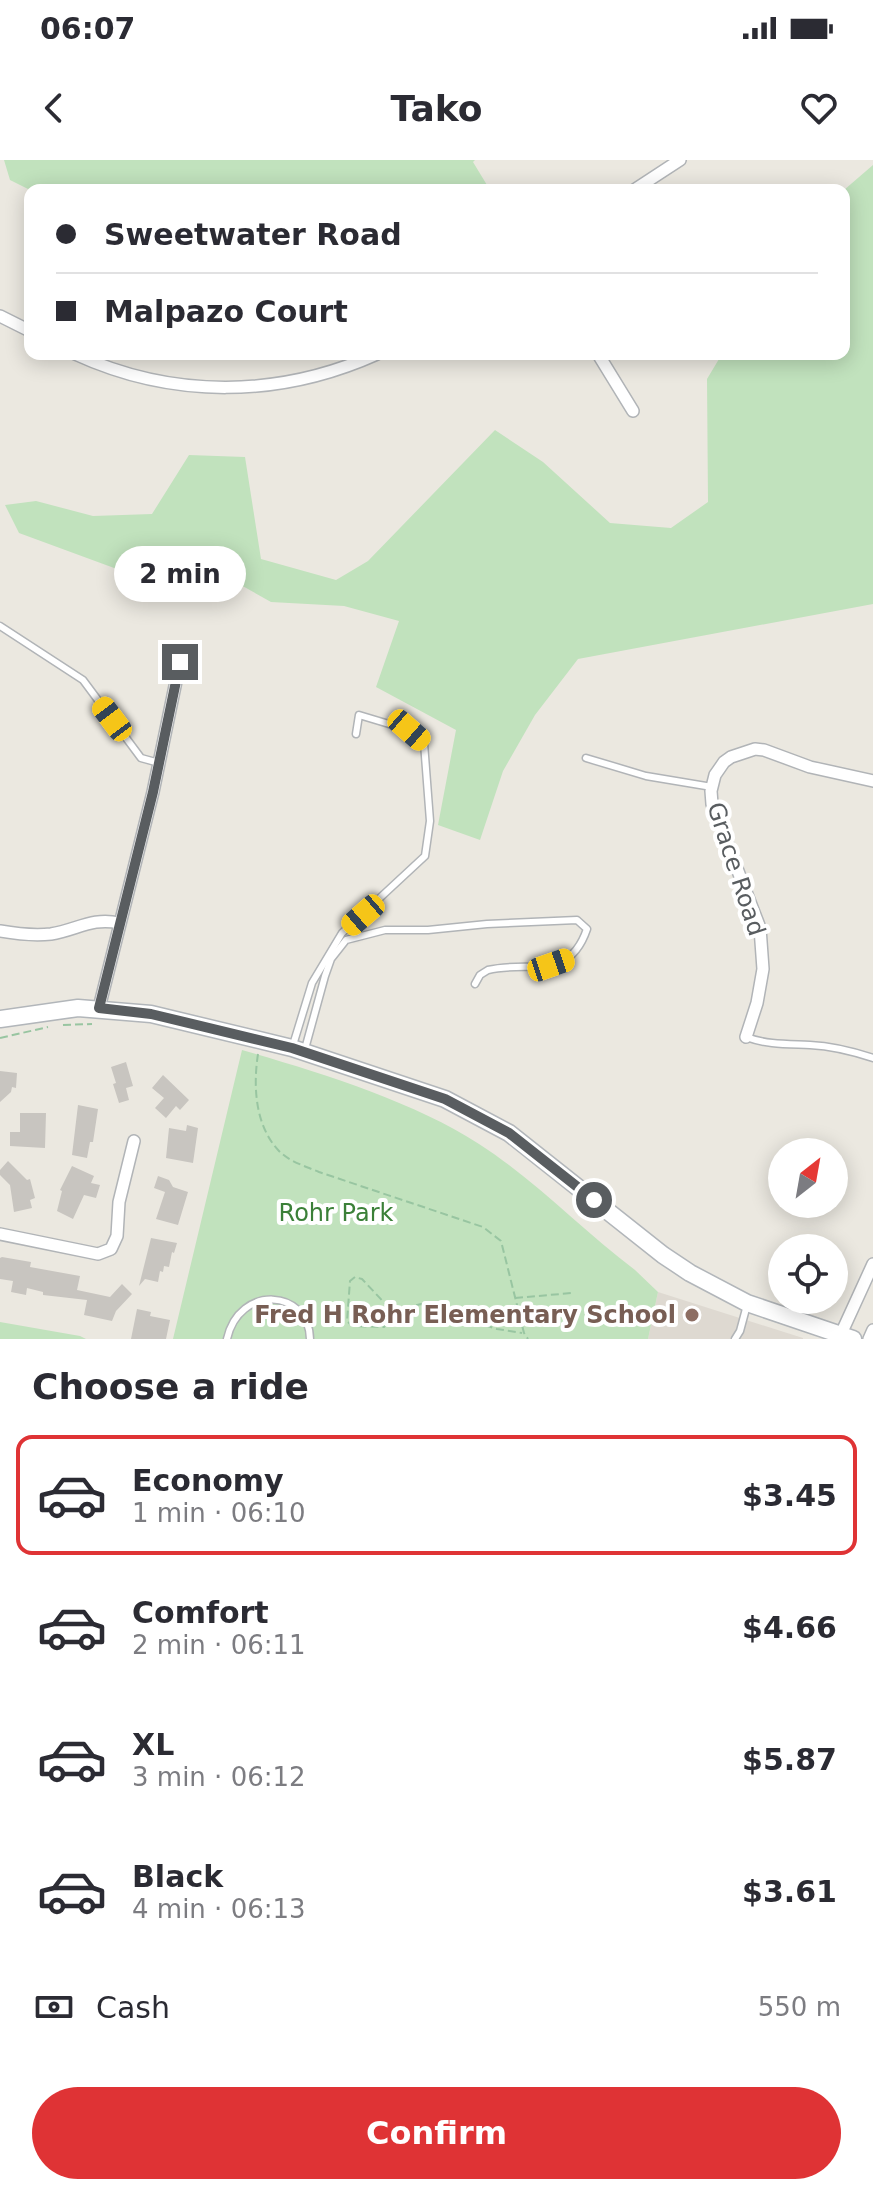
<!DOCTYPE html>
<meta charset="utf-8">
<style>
:root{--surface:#fff;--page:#f7f7f7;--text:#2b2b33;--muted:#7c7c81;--line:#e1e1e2;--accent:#df3335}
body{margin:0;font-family:"DejaVu Sans",sans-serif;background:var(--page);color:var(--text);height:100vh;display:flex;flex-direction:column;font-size:30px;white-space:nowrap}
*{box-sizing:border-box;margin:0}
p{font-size:26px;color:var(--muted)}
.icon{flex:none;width:44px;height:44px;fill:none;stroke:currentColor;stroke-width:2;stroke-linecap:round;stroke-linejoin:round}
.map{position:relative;height:1179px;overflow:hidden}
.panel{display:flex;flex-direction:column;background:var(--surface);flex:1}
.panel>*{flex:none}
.top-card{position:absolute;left:24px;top:24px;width:826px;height:176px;border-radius:16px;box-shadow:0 4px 20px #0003;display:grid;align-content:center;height:176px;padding:0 32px;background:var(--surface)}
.needle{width:52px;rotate:31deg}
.fabs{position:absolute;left:768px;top:978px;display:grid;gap:16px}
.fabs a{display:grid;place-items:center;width:80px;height:80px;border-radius:50%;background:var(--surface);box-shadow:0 4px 20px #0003;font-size:40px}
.end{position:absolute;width:36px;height:36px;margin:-18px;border:10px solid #595d60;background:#fff;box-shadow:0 0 0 4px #fff}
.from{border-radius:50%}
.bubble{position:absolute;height:56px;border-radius:28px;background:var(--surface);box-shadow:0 4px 20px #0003;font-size:26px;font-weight:600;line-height:56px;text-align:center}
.car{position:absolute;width:24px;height:48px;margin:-24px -12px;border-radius:10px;box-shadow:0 0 6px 2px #0007;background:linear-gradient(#f5c518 24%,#345 0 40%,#f5c518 0 76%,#345 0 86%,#f5c518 0)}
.top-card b{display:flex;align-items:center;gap:28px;height:76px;font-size:30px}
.top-card b+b{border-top:2px solid var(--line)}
.top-card i{width:20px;height:20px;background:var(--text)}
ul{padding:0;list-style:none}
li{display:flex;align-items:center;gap:24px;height:120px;margin:0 16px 12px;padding:0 16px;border:4px solid transparent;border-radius:16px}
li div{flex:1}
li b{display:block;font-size:30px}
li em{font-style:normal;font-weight:600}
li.selected{border-color:var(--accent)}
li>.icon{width:72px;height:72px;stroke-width:1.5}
h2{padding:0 32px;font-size:36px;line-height:96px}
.pay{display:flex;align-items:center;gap:20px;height:88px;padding:0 32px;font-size:30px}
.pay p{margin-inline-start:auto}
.button{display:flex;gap:16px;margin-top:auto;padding:16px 32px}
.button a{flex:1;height:92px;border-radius:48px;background:var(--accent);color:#fff;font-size:32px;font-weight:600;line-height:92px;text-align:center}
.status{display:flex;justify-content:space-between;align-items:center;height:56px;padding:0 40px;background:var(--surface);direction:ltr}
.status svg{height:22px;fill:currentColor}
header{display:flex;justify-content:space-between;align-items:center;height:104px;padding:0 32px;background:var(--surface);font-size:36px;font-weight:600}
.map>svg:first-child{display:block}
</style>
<div class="status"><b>06:07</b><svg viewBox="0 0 49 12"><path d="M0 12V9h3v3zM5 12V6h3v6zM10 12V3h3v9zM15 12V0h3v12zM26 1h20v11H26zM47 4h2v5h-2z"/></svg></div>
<header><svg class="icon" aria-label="back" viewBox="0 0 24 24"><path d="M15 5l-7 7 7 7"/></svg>Tako<svg class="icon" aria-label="heart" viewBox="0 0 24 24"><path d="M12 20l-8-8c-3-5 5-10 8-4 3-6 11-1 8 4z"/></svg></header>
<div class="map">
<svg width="873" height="1179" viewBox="0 0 873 1179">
<rect width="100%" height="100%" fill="#ebe8e0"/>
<path fill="#ded9d1" d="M658,1132l145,46v1h-155z"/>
<g fill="#c1e2bd">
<path d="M4,0h471l-2,2 17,28h-460l-20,-10z"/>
<path d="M873,5v439l-295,55 -43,56 -32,56 -23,69 -42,-15 18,-95 -80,-43 23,-66 -55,-15 -73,-4 -48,-27 -60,11 -144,-53 -14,-28 31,-4 57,15 59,-2 37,-59 56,2 16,102 75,21 32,-19 127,-131 48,32 67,61 61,5 37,-26 -1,-123 15,-25h122v-164z"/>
<path d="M242,890c76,22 171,51 237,94 56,36 103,86 156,126l23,22 -10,47h-475z"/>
<path d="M0,1162l80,14 6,3h-86z"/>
</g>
<g fill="#c8c5c0">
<path d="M126,902l7,24 -7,2 3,12 -10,3 -6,-19 3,-1 -5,-16z"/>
<path d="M0,911l17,2 -1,15 -4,-1 -1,5 -11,10z"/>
<path d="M163,915l26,25 -9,10 -4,-4 -10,12 -11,-10 9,-10 -12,-10z"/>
<path d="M78,945l20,4 -5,33h-3l-3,16 -15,-3z"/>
<path d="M20,953h26l-1,35 -35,-2v-14h10z"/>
<path d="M187,965l11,3 -5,35 -27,-5 3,-30 17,3z"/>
<path d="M8,1001l19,19 3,-1 5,19 -5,2 2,8 -18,4 -4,-27 -10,-10v-5z"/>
<path d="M72,1006l22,10 -3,7 9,2 -4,13 -12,-3 -11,24 -16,-8 5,-20 -2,-1z"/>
<path d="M158,1016l11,4 4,7 15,5 -10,33 -22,-6 9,-27 -11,-4z"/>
<path d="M151,1078l26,5 -3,10 -2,-1 -3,15 -5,-1 -1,6 -3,-1 -2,11 -13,-3 -6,7z"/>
<path d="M2,1097l29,5 -1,5 50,9 -3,14 33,7 12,-13 10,10 -16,17 -4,10 -28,-6 3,-15 -44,-5v-3l-16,-4 -1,7 -15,-3 2,-11 -13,-2v-21z"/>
<path d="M137,1149l14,3 -1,4 20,4 -4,19h-35z"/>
</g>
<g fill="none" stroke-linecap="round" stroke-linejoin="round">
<defs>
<g id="lane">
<path d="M0,466l83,54 58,78 18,5"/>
<path d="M586,598l60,18 66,11"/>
<path d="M746,877c22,8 41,7 64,8 21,1 42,6 63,13"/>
<path d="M293,885l19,-62 30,-50 83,-77 5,-35 -6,-78 -15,-13 -50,-15 -3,19"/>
<path d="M305,889l20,-73 6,-17 15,-19 39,-10h43l59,-6 90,-4 10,9c-18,53 -57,31 -99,41l-8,5 -5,9"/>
<path d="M227,1179c12,-55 82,-50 83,0"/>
<path d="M735,1179l5,-8 7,-26"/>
</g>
<g id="street">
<path d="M634,30l46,-30"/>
<path d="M0,156l30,15"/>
<path d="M75,194c98,45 204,44 302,0"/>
<path d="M598,194l35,57"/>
<path d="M0,771c17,3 33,5 51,3 26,-4 41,-17 68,-11"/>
<path d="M99,848l54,-216 27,-130"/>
<path d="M746,877l11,-34 6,-34 -3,-41 -48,-124 -1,-13 4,-16 9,-13 7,-5 24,-8 9,1 46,17 63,14"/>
<path d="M0,1074l98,20 13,-5 6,-13 2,-34 15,-61"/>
<path d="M841,1174l32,-70"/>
<path d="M869,1179l4,-9"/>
</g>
<path id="secondary" d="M0,859l78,-11 73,6 141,34 153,51 64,34 154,122 27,18 57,30 106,36"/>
</defs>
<use href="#lane" stroke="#b1b4b7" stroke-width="9"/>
<use href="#street" stroke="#b1b4b7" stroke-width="14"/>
<use href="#secondary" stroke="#b2b6ba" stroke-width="19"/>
<g stroke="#98c5a1" stroke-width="2" stroke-dasharray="8 4" stroke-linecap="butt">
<path d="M63,865l29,-1"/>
<path d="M0,878l48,-11"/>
<path d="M258,894c-5,32 -3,72 21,97 11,11 26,15 40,21l164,55 18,14 23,92 4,6"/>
<path d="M515,1138l57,-5"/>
<path d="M392,1151l-2,9 -6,7 -32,-1 -5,-5 3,-40 5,-4 7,2 30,32 29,-7 76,25 25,4"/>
</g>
<use href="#lane" stroke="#fff" stroke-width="6"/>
<use href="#street" stroke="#fff" stroke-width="11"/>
<use href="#secondary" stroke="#fff" stroke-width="16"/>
</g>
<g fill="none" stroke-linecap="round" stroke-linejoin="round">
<path stroke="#595d60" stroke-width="10" d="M180,502l-27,130 -54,216 52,6 141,34 153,51 64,34 85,67"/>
</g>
<circle fill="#8d6e63" stroke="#fff" stroke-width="3" cx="692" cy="1155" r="8"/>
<g text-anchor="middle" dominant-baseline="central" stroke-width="8" stroke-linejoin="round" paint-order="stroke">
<g font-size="24" fill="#595d60" stroke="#fff">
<text transform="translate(736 709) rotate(72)">Grace Road</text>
</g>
<g font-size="24" fill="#3b8038" stroke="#fff">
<text x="336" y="1053">Rohr Park</text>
</g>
<g font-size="24" font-weight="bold" fill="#785e54" stroke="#fff" text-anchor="end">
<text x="676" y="1155">Fred H Rohr Elementary School</text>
</g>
</g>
</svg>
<div class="fabs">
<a><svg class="needle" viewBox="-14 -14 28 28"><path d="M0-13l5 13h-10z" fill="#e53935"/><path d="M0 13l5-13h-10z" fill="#7c7c81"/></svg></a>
<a><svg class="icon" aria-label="locate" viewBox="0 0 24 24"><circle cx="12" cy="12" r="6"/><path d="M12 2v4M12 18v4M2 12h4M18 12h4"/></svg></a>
</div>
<i class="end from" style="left:594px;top:1040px"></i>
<i class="end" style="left:180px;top:502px"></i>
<div class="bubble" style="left:114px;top:386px;width:132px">2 min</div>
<i class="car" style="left:112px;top:559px;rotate:323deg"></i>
<i class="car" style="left:409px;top:570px;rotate:131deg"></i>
<i class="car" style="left:363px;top:755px;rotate:229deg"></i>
<i class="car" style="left:551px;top:805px;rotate:71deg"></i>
<div class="top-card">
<b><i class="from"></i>Sweetwater Road</b>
<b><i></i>Malpazo Court</b>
</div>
</div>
<section class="panel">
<h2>Choose a ride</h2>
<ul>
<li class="selected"><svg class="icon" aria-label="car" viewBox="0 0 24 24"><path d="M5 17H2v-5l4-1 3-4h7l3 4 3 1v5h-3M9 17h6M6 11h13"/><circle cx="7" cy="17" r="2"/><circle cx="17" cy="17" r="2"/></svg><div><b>Economy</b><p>1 min · 06:10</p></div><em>$3.45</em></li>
<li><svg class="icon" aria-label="car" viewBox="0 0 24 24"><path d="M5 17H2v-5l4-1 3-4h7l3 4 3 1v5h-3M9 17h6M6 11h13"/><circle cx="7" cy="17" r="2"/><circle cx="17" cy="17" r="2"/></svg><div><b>Comfort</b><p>2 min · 06:11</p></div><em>$4.66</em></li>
<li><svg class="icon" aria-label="car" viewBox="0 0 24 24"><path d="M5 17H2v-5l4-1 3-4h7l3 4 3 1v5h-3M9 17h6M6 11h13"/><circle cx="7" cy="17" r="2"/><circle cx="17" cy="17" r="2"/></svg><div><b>XL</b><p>3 min · 06:12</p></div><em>$5.87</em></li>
<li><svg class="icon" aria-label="car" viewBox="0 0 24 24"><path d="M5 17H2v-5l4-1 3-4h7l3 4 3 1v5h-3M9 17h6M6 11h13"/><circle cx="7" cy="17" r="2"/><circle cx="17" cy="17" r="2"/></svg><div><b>Black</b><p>4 min · 06:13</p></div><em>$3.61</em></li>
</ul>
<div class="pay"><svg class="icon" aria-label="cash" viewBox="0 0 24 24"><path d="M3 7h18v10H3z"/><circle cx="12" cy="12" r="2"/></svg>Cash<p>550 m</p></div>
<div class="button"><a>Confirm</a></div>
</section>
